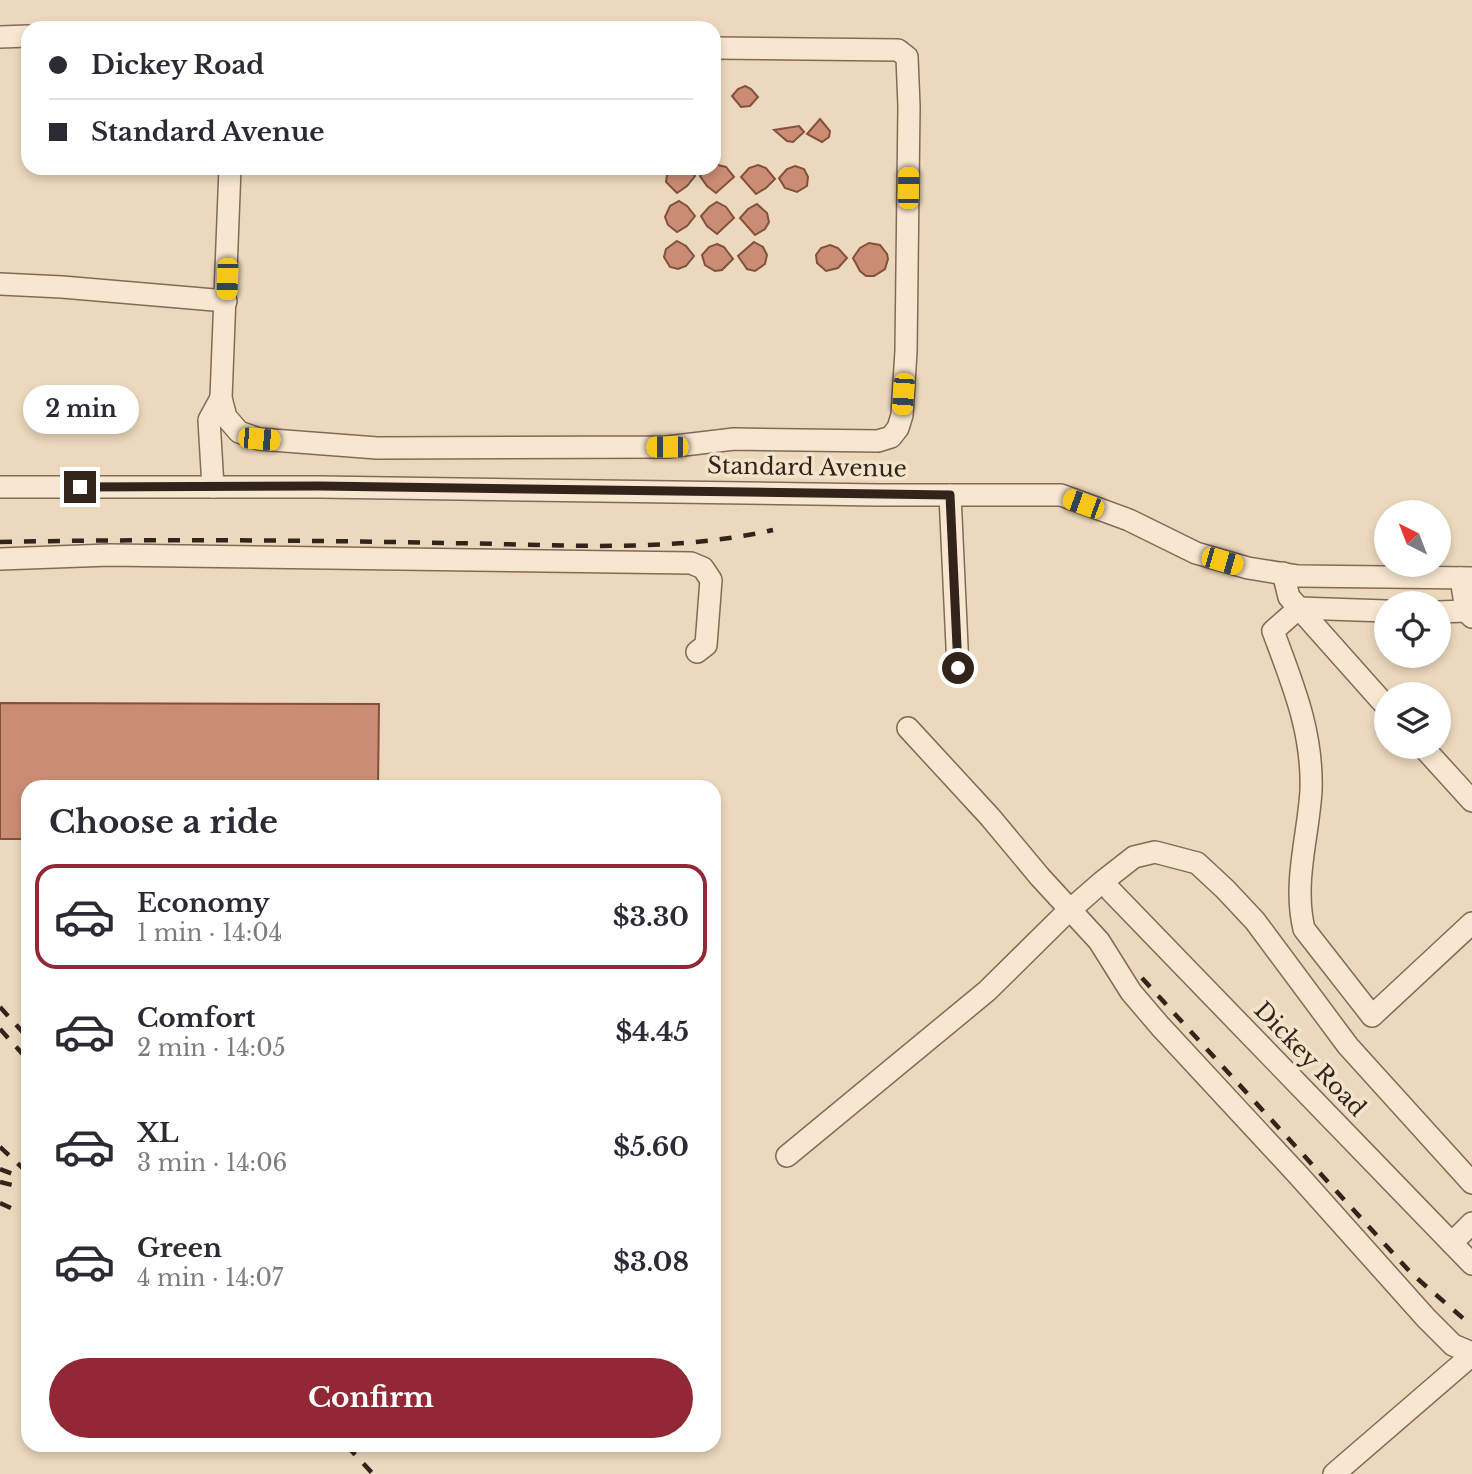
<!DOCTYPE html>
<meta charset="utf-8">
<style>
:root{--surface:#fff;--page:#f7f7f7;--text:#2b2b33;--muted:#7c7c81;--line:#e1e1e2;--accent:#922835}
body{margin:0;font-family:"Libre Baskerville",serif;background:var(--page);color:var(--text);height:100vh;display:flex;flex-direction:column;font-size:26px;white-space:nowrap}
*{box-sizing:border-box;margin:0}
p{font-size:23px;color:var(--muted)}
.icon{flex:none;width:38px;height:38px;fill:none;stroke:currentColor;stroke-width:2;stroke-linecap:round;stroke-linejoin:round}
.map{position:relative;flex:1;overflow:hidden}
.panel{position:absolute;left:21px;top:780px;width:700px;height:672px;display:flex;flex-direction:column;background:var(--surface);border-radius:21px;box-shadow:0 4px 10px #0003}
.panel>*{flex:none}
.banner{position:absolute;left:21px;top:21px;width:700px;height:154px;border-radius:21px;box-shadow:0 4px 10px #0003;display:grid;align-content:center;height:154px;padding:0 28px;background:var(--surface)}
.needle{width:46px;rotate:318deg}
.controls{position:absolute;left:1374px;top:500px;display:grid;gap:14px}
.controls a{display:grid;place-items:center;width:77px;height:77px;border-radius:50%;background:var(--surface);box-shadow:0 4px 10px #0003;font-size:35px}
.end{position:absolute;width:32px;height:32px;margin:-16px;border:9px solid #33241b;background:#fff;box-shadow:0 0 0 4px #fff}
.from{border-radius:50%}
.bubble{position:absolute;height:49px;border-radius:24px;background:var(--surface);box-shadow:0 4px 10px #0003;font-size:23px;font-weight:700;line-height:49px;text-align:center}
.car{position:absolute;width:21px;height:42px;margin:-21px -10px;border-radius:9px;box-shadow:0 0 5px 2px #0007;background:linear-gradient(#f5c518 24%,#345 0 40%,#f5c518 0 76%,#345 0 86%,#f5c518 0)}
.banner b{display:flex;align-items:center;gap:24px;height:66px;font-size:26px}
.banner b+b{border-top:2px solid var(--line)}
.banner i{width:18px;height:18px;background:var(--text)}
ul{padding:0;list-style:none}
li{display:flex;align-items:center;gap:21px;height:105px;margin:0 14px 10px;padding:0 14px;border:4px solid transparent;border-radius:21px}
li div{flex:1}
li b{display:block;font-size:26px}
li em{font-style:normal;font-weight:700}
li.active{border-color:var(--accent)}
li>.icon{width:63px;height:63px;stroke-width:1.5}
h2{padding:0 28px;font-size:32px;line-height:84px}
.cta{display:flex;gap:14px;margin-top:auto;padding:14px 28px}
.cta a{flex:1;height:80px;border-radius:42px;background:var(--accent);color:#fff;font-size:28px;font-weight:700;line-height:80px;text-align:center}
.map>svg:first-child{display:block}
</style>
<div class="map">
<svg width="1472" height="1474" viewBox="0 0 1472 1474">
<rect width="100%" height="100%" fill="#ecd9bd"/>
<g fill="#ca8d73" stroke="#82503d" stroke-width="2">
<path d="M745,86l6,3 7,8 -8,9 -9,1 -9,-11 6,-7z"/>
<path d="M820,119l10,12 -1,6 -7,5 -15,-8z"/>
<path d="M799,126l5,6 -11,10 -6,-1 -13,-11z"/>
<path d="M714,164l12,3 8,10 -18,16 -9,-7 -7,-10 8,-8h6z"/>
<path d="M758,165l8,3 9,11 -9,9 -10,6 -15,-17 8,-9z"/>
<path d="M795,166l9,3 4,8 -1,9 -10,6 -12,-4 -6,-10 8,-9z"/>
<path d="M668,168h20l7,8 -8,10 -10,7 -11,-11z"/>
<path d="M679,201l8,5 8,10 -8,10 -10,6 -9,-7 -3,-8 5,-11z"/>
<path d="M717,202l9,5 8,11 -17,16 -10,-8 -6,-10 8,-9z"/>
<path d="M757,204l10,9 2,9 -4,7 -10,6 -15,-17 8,-9z"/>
<path d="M677,241l9,5 8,10 -8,10 -8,3 -8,-2 -6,-10 2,-8z"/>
<path d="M754,242l9,5 4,8 -2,9 -10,7 -8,-2 -9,-13z"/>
<path d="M869,243l11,2 7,9 1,5 -3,10 -11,7h-8l-6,-5 -7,-13 7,-10z"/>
<path d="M717,244l7,3 9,12 -11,11 -7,1 -10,-6 -3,-10 7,-8z"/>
<path d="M830,245l8,3 9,10 -9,10 -12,3 -9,-8 -1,-8 5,-7z"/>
<path d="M0,703l379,1 -1,84h-350v51h-28z"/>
</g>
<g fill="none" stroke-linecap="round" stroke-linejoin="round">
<defs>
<g id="minor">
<path d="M0,37l28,-1"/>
<path d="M230,168l-9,230 5,19 13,15 20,7 118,9 290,-1 67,-8 144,2 13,-4 7,-9 4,-13 4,-64 3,-245 -2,-49 -9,-7 -184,-2"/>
<path d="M0,284l62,3 164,14"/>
<path d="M0,487h320l559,8h182l68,25 67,33 52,15 50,8 174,2"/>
<path d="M213,487l-4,-67 12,-22"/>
<path d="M950,495l8,173"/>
<path d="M0,559l109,-4 582,8 12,5 8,12 -5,65 -9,7"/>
<path d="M1283,573l6,24 97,109"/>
<path d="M1461,578l5,33h6"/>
<path d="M1386,611l-87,-3 -26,23c20,54 40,101 38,160 -3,47 -18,92 -7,138l68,87 100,-93"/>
<path d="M1438,612l28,-1 6,6"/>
<path d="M908,728l82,89 50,60 59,64 32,51 29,34 140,151 126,141 27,27 19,8"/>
<path d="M1423,747l49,54"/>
<path d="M1111,891l361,373"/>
<path d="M787,1156l200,-165 76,-75 39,-34 32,-25 21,-5 42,11 28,26 30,32 93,125 124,137"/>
<path d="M1452,1243l20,-20"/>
<path d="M1334,1474l138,-119"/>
</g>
</defs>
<use href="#minor" stroke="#846957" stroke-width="24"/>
<use href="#minor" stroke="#f8e7d0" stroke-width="21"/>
<g stroke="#33241b" stroke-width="4.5" stroke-dasharray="12 12" stroke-linecap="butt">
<path d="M0,542c148,-3 297,-2 445,1 109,1 221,11 328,-13"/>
<path d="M1142,978l270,296 60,52"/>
<path d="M0,1007l28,31"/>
<path d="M0,1029l28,31"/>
<path d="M0,1147l28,26"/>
<path d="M0,1169l28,11"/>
<path d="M0,1182l28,7"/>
<path d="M0,1203l28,13"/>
<path d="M347,1446l26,28"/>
</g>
</g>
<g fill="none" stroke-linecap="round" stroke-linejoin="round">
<path stroke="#33241b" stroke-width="9" d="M80,487l240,-1 630,9 8,173"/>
</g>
<g text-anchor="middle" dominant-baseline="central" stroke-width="7" stroke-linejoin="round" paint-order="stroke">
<g font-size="23" fill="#33241b" stroke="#f4e4cc">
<text transform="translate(807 467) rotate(1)">Standard Avenue</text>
<text transform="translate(1310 1059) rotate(46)">Dickey Road</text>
</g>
</g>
</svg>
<div class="controls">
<a><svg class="needle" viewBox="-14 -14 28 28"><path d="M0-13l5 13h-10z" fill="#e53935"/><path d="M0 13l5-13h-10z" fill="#7c7c81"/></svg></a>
<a><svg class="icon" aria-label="locate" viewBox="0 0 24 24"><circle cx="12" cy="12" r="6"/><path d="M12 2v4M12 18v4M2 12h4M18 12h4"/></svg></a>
<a><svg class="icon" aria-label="layers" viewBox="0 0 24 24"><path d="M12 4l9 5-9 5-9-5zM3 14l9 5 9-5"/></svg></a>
</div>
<i class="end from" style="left:958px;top:668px"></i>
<i class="end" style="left:80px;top:487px"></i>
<div class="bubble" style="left:23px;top:385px;width:116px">2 min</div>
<i class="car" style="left:908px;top:188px;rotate:1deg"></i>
<i class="car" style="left:227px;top:279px;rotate:182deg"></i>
<i class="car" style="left:903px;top:394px;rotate:184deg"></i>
<i class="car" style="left:259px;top:439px;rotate:95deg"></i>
<i class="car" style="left:667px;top:447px;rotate:270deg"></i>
<i class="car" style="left:1083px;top:504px;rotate:290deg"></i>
<i class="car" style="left:1222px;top:561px;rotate:106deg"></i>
<div class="banner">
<b><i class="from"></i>Dickey Road</b>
<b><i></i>Standard Avenue</b>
</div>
<section class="panel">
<h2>Choose a ride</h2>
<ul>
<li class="active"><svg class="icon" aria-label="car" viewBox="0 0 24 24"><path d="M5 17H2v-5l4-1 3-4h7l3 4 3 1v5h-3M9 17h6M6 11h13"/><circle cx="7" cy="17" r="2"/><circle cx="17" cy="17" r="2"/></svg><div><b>Economy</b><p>1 min · 14:04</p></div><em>$3.30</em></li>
<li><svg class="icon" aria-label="car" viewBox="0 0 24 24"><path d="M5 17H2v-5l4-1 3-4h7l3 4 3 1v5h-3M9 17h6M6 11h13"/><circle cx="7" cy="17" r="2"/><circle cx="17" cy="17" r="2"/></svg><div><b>Comfort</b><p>2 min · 14:05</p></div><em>$4.45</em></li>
<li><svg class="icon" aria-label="car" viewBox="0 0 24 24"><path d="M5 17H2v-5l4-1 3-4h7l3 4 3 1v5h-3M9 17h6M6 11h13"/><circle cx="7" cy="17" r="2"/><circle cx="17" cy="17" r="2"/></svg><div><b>XL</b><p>3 min · 14:06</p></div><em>$5.60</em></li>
<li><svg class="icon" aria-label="car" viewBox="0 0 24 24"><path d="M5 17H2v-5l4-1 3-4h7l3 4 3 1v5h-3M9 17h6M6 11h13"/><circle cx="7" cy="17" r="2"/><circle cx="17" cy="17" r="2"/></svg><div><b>Green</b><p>4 min · 14:07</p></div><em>$3.08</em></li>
</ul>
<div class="cta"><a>Confirm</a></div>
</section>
</div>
